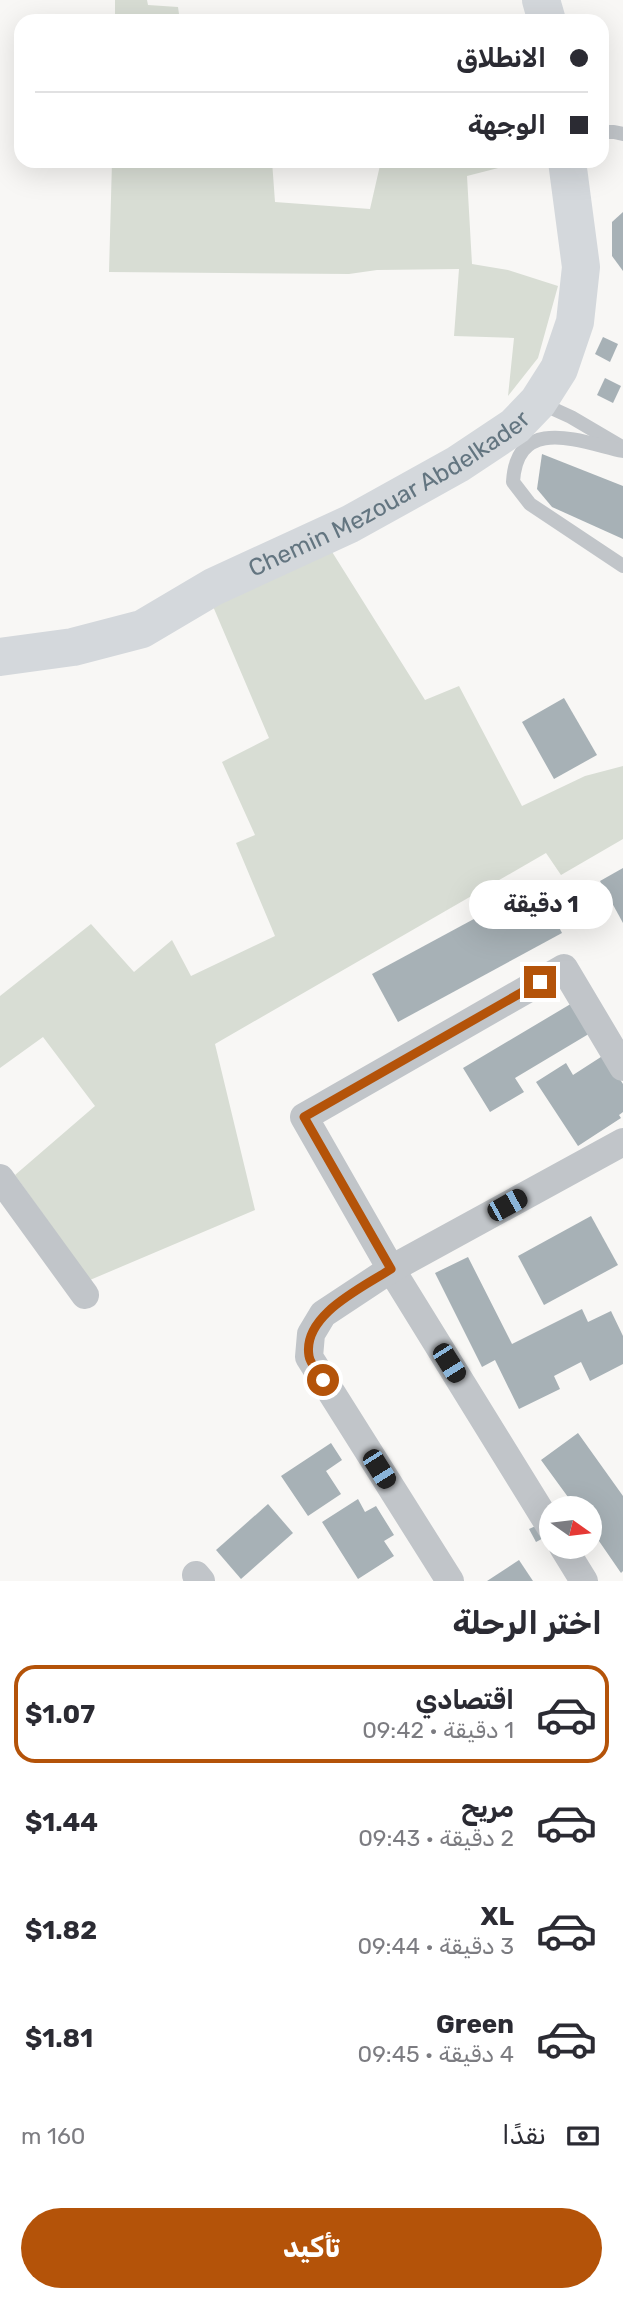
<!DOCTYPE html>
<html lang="ar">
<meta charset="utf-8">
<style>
:root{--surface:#fff;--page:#f7f7f7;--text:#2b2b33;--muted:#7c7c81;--line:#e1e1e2;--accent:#b45309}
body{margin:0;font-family:Rubik,"Noto Sans Arabic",sans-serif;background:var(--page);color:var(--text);direction:rtl;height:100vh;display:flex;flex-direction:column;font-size:26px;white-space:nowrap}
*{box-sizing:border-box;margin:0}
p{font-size:23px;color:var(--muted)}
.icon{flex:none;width:38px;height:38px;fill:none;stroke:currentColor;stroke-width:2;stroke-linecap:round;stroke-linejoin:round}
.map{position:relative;height:1581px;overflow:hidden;direction:ltr}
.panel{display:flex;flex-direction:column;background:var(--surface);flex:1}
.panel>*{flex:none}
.banner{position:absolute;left:14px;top:14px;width:595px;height:154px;border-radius:21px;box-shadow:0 7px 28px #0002;direction:rtl;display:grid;align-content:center;height:154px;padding:0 21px;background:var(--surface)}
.needle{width:46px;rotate:104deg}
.fabs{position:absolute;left:539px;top:1496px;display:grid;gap:14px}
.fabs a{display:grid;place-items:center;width:63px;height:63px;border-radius:50%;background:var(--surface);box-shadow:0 7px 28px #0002;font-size:35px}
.end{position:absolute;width:32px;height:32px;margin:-16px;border:9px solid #b45309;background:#fff;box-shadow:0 0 0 4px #fff}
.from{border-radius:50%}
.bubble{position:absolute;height:49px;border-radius:24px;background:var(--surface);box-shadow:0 7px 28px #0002;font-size:23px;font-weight:700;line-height:49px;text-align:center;direction:rtl}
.car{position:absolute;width:21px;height:42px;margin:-21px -10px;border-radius:9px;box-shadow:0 0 5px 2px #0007;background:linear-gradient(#222 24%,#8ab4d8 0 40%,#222 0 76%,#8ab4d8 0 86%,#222 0)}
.banner b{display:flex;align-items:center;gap:24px;height:66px;font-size:26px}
.banner b+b{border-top:2px solid var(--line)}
.banner i{width:18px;height:18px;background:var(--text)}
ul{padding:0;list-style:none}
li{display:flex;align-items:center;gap:21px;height:98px;margin:0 14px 10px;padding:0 7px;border:4px solid transparent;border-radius:21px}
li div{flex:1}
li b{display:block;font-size:26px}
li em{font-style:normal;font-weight:700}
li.on{border-color:var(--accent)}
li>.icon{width:63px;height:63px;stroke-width:1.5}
h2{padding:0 21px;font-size:32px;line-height:84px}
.pay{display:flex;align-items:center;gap:18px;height:77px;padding:0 21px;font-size:26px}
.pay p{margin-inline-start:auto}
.button{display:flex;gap:14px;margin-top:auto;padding:14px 21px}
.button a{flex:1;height:80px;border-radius:42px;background:var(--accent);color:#fff;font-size:28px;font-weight:700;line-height:80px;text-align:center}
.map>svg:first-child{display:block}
</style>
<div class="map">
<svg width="623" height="1581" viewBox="0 0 623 1581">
<rect width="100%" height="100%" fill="#f8f7f5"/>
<g fill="#d8ddd4">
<path d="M115,0h32l1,5 30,2 2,14h-65z"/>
<path d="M112,161h160l3,41 95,7 11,-48h144l-58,15 5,88 36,6 50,16 -20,72 -30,38 6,-58 -60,-2 5,-67 -82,1 -28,4 -240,-2z"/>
<path d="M329,547l96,153 34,-14 63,120 63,-30 38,-10v73l-62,36 -15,-22 -331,191 40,166 -165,70 -75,-105 80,-69 -52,-69 -43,31v-72l91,-72 43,48 38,-32 19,36 84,-40 -39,-93 19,-8 -33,-73 47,-24 -57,-134z"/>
</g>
<g fill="#a7b1b6">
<path d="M623,212v59l-11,-15v-34z"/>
<path d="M603,337l15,7 -8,18 -15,-8z"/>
<path d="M605,378l16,8 -8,17 -16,-8z"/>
<path d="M542,454l81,32v53l-71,-32 -15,-18z"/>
<path d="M564,698l33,57 -43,24 -32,-57z"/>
<path d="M623,868v55l-23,-42z"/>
<path d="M537,885l25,48 -164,89 -26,-48z"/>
<path d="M574,1002l18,30 -77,46 9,14 -34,20 -27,-44z"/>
<path d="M604,1055l19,29v28l-4,3 2,3 -43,28 -42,-64 30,-19 7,12z"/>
<path d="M591,1216l27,49 -74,40 -26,-49z"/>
<path d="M468,1257l44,87 70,-35 6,13 23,-11 12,25v28l-33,17 -9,-19 -27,14 6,13 -41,20 -24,-49 -13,7 -47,-94z"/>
<path d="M578,1433l45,63v75l-2,2 -31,-45v-20h-14l-35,-48z"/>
<path d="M331,1443l11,17 -16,11 15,23 -33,22 -27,-40z"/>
<path d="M358,1499l7,13 11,-6 18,29 -10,6 10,15 -36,23 -36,-57z"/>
<path d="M268,1504l25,29 -52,46 -25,-29z"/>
<path d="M551,1519v15l-15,8 -7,-13z"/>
<path d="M519,1560l14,21h-46z"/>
</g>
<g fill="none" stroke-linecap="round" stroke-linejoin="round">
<g stroke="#c1c5c9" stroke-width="14">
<path d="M602,132h12l9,2"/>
<path d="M538,402l33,15 51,30"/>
<path d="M623,451c-42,-9 -106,-37 -110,31l17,22 93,62"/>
</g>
<g stroke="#c1c5c9" stroke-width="28">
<path d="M0,1178l85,117"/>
<path d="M551,1528l-160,-259 -87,-152 260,-149 59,99"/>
<path d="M563,1547l21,34"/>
<path d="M196,1575l5,6"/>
<path d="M450,1581l-141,-224 2,-23 12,-20 68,-45 232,-127"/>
</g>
<g stroke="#d4d8dc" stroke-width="38">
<path d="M541,0l6,21"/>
<path id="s1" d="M0,657l73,-10 69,-18 71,-42 137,-63 108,-60 57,-38 23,-24 21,-33 16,-47 6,-55 -14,-106"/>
</g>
</g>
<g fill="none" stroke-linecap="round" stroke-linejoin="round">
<path stroke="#b45309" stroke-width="9" d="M323,1380c-4,-7 -13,-16 -14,-24 -7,-41 53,-68 82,-87l-87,-152 236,-135"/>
</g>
<g text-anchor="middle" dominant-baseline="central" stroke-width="7" stroke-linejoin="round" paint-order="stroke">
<g font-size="24" fill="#637580" stroke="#fff">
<text stroke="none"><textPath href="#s1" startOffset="427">Chemin Mezouar Abdelkader</textPath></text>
</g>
</g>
</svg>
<div class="fabs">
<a><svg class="needle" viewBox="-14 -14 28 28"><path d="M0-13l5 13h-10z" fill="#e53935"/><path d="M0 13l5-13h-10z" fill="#7c7c81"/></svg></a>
</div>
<i class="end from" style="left:323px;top:1380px"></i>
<i class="end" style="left:540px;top:982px"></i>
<div class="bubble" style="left:469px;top:880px;width:144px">1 دقيقة</div>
<i class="car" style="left:507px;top:1205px;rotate:61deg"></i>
<i class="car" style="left:449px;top:1363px;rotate:148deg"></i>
<i class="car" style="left:379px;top:1469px;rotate:148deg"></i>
<div class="banner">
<b><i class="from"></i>الانطلاق</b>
<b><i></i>الوجهة</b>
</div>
</div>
<section class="panel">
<h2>اختر الرحلة</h2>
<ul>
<li class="on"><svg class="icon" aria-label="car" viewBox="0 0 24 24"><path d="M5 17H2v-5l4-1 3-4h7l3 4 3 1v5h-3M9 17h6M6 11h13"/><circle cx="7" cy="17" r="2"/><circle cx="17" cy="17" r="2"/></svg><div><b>اقتصادي</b><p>1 دقيقة · 09:42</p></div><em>$1.07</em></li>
<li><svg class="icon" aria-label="car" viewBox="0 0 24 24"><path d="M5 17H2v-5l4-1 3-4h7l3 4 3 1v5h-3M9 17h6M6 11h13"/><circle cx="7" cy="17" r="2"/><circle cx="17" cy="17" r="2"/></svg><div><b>مريح</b><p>2 دقيقة · 09:43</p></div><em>$1.44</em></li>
<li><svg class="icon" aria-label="car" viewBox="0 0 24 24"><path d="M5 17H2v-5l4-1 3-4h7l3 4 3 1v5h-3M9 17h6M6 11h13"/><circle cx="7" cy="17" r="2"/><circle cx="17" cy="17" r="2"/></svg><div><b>XL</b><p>3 دقيقة · 09:44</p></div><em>$1.82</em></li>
<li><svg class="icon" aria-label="car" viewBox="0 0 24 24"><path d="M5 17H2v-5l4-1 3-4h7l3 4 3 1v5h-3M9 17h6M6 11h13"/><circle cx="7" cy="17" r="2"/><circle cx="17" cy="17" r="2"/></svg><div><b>Green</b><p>4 دقيقة · 09:45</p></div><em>$1.81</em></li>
</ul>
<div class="pay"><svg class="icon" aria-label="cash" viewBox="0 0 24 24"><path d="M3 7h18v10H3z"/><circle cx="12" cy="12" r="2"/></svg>نقدًا<p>160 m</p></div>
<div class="button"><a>تأكيد</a></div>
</section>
